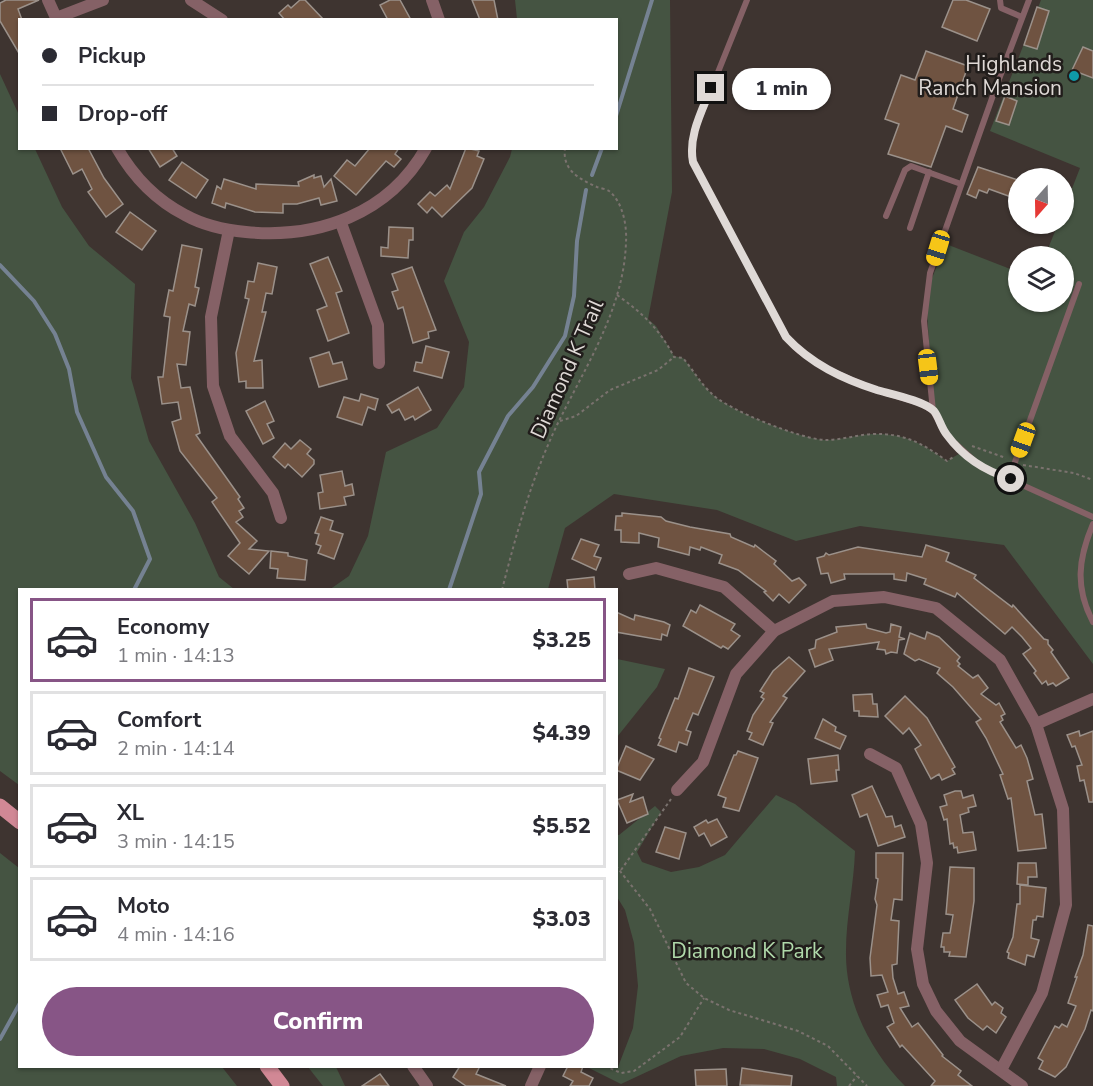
<!DOCTYPE html>
<meta charset="utf-8">
<style>
:root{--surface:#fff;--page:#f2f2f3;--text:#2b2b33;--muted:#7c7c81;--line:#e1e1e2;--accent:#875586}
body{margin:0;font-family:"Nunito Sans",sans-serif;background:var(--page);color:var(--text);height:100vh;display:flex;flex-direction:column;font-size:22px;white-space:nowrap}
*{box-sizing:border-box;margin:0}
p{font-size:20px;color:var(--muted)}
.icon{flex:none;width:33px;height:33px;fill:none;stroke:currentColor;stroke-width:2;stroke-linecap:round;stroke-linejoin:round}
.map{position:relative;flex:1;overflow:hidden}
.side{position:absolute;left:18px;top:588px;width:600px;height:480px;display:flex;flex-direction:column;background:var(--surface);border-radius:0px;box-shadow:0 2px 4px #0004}
.side>*{flex:none}
.top-card{position:absolute;left:18px;top:18px;width:600px;height:132px;border-radius:0px;box-shadow:0 2px 4px #0004;display:grid;align-content:center;height:132px;padding:0 24px;background:var(--surface)}
.needle{width:39px;rotate:200deg}
.buttons{position:absolute;left:1008px;top:168px;display:grid;gap:12px}
.buttons a{display:grid;place-items:center;width:66px;height:66px;border-radius:50%;background:var(--surface);box-shadow:0 2px 4px #0004;font-size:30px}
.end{position:absolute;width:27px;height:27px;margin:-14px;border:8px solid #dfd9d6;background:#111;box-shadow:0 0 0 3px #111}
.from{border-radius:50%}
.bubble{position:absolute;height:42px;border-radius:21px;background:var(--surface);box-shadow:0 2px 4px #0004;font-size:20px;font-weight:800;line-height:42px;text-align:center}
.car{position:absolute;width:18px;height:36px;margin:-18px -9px;border-radius:8px;box-shadow:0 0 4px 2px #0007;background:linear-gradient(#f5c518 24%,#345 0 40%,#f5c518 0 76%,#345 0 86%,#f5c518 0)}
.top-card b{display:flex;align-items:center;gap:21px;height:57px;font-size:22px}
.top-card b+b{border-top:2px solid var(--line)}
.top-card i{width:15px;height:15px;background:var(--text)}
ul{padding:10px 0 0;list-style:none}
li{display:flex;align-items:center;gap:18px;height:84px;margin:0 12px 9px;padding:0 12px;border:3px solid var(--line);border-radius:0px}
li div{flex:1}
li b{display:block;font-size:22px}
li em{font-style:normal;font-weight:800}
li.active{border-color:var(--accent)}
li>.icon{width:54px;height:54px;stroke-width:1.5}
.cta{display:flex;gap:12px;margin-top:auto;padding:12px 24px}
.cta a{flex:1;height:69px;border-radius:36px;background:var(--accent);color:#fff;font-size:24px;font-weight:800;line-height:69px;text-align:center}
.map>svg:first-child{display:block}
</style>
<div class="map">
<svg width="1093" height="1086" viewBox="0 0 1093 1086">
<rect width="100%" height="100%" fill="#3e3430"/>
<g fill="#455442">
<path d="M515,0h155l2,192 -24,127 8,7 18,30 9,2c10,12 18,26 29,36 16,16 91,46 114,46 15,0 31,-5 46,-6 32,-1 50,9 75,27l15,-9 -15,-16 -14,-25 -6,-101 3,-27 16,-39 72,28v30h46v-46h-19l13,-32h6v-15l16,-41 -90,-37 51,-131h52v664l-89,-119 -144,-19 -64,15 -79,-31 -103,-16 -49,34 -17,61 -219,1 20,-14 19,-40 18,-84 51,-24 27,-41 5,-45 -25,-61 20,-49 20,-25 26,-50 2,-8 104,-1v-128l-99,-1z"/>
<path d="M0,74l19,41 1,33 15,1 27,58 27,39 46,38 -4,94 18,63 46,82 24,54 15,12 -214,1 -1,195 -19,-14z"/>
<path d="M617,659l48,10 -8,18 -40,50z"/>
<path d="M776,795l19,9 60,47c-1,33 -9,67 -9,100 -1,50 24,100 59,135h-68l-1,-9 -36,-18 -36,-10 -41,-1 -42,8 -60,28 -34,-17h31l15,-39 5,-42 -4,-43 -9,-33 -8,-13v-62h2l36,-29 6,6 -24,40 5,10 29,10 28,-5 26,-12z"/>
<path d="M0,853l19,15 1,198 202,1 15,19h-237z"/>
<path d="M308,1067h28l9,19h-22z"/>
</g>
<g fill="none" stroke-linecap="round" stroke-linejoin="round">
<g stroke="#758292" stroke-width="4">
<path d="M616,116l36,-116"/>
<path d="M592,175l10,-27"/>
<path d="M0,265l34,36 21,33 14,35 8,43 29,65 27,34 17,48 -16,31"/>
<path d="M449,590l32,-96 -2,-22 29,-56 25,-29 32,-51 9,-40 3,-55 9,-51"/>
<path d="M0,1039l20,-36"/>
</g>
</g>
<g fill="#6f5341" stroke="#9b918a" stroke-width="1.5">
<path d="M6,0h33l-21,9 4,11h-2v35l-20,-34v-18z"/>
<path d="M300,0h5l19,20h-39l-6,-7 9,-8 3,3z"/>
<path d="M390,0h10l11,20h-23l-8,-15z"/>
<path d="M472,0h22l4,20h-18z"/>
<path d="M953,0h13l24,9 -13,32 -35,-14z"/>
<path d="M1037,7l12,4 -12,38 -13,-4z"/>
<path d="M1083,47l10,4v27l-21,-8z"/>
<path d="M926,51l42,15 -15,43 15,6 -6,17 -16,-6 -15,41 -43,-13 11,-30 -14,-5 16,-44 14,5z"/>
<path d="M1005,96l12,5 -8,24 -13,-4z"/>
<path d="M60,148h28l16,30 19,26 -17,13 -18,-25 4,-3 -10,-20 -9,5z"/>
<path d="M148,148h24l5,8 -17,11z"/>
<path d="M370,148h29l-4,6 6,5 -7,8 -8,-6 -30,34 -22,-19 13,-16 8,6z"/>
<path d="M466,148l13,3 -2,5 7,3 -12,29 -30,29 -10,-10 -5,6 -9,-9 12,-12 5,4 12,-11 3,4z"/>
<path d="M182,162l26,18 -12,18 -27,-18z"/>
<path d="M978,167l40,13 -4,18 -25,-9 -2,4 -8,-3 -3,8 -9,-4z"/>
<path d="M314,175v3l7,-2 3,11 7,-8 6,22 -16,4 -2,-7 -22,6h-14v9l-28,-1 -29,-9 -1,5 -13,-5 5,-17 4,3 3,-10 32,10v-5l43,2 -1,-4z"/>
<path d="M130,212l26,19 -14,19 -26,-18z"/>
<path d="M389,227l24,1v12h-4l-1,18 -27,-2v-9l7,1z"/>
<path d="M182,245l20,4 -7,38 4,1 -4,18 -6,-2 -6,27 7,1 -4,33 -9,-1 4,24 9,-1 10,46 -4,2 44,62 -2,2 6,9 -5,3 4,6 -7,5 21,19 -8,8 20,2 -20,23 -21,-18 12,-13 -28,-41 5,-4 -37,-47 -8,-29 9,-3 -3,-17 -16,2 -4,-27h5l7,-60 -6,-1 5,-26 4,1z"/>
<path d="M328,257l14,34 -6,2 13,40 -21,8 -11,-31 10,-4 -17,-42z"/>
<path d="M258,263l19,4 -5,27 -6,-1 -4,19h4l-12,49 8,-1 1,28h-17v-7l-7,1 -3,-29 13,-54 -4,-1 3,-17 6,1z"/>
<path d="M412,267l24,63 -8,2 1,6 -16,5 -10,-36 -5,2 -6,-17 6,-2 -6,-16z"/>
<path d="M426,346l23,6 -7,26 -28,-7 2,-9 6,1z"/>
<path d="M329,352l4,12 9,-2 5,17 -28,8 -9,-29z"/>
<path d="M418,387l13,23 -16,10 -2,-4 -8,4 -6,-11 -7,4 -5,-8z"/>
<path d="M361,394l17,5 -3,11 -7,-3 -6,18 -25,-8 7,-20 15,4z"/>
<path d="M265,401l9,20 -7,3 7,14 -11,6 -17,-33z"/>
<path d="M300,440l11,9 -4,5 7,6v4l-12,13 -14,-13 -3,4 -12,-11 12,-14 6,6z"/>
<path d="M342,471l3,15 7,-2 2,11 -10,2 2,8 -26,4 -2,-16 5,-1 -3,-17z"/>
<path d="M622,513l39,4 5,4 24,6 40,7 1,3 23,10 1,-2 21,16 -2,3 18,17 7,-3 7,7 -17,18 -10,-9 -6,7 -9,-9 2,-1 -28,-21 -19,-7 3,-8 -21,-8 -1,3 -10,-3 -1,8 -31,-8 1,-9 -20,-5v10l-18,-1v-12h-6l1,-14h6z"/>
<path d="M321,517l12,4 -3,9 13,4 -9,25 -16,-6 3,-7 -5,-2 3,-10 -4,-1z"/>
<path d="M581,539l18,6 -5,11 7,2 -5,12 -24,-11z"/>
<path d="M926,545l23,8 -3,8 30,14 -2,3 38,29 1,-2 31,34 4,1v4l5,6 -2,2 18,26 -13,8 -3,-3 -5,2 -2,-4 -4,3 -8,-11 2,-2 -13,-17 8,-6 -9,-11 -10,-10 -7,7 -48,-41 -2,4 -31,-13 2,-5 -19,-6 -1,8 -12,-2v-5h-50l1,5 -14,4 -3,-10 -7,1 -4,-16 7,-2 2,-3 3,2 29,-8 64,10z"/>
<path d="M271,551l17,2v3l19,4 -2,20 -28,-2 1,-9 -8,-1z"/>
<path d="M594,577l1,13h-27l-1,-10z"/>
<path d="M700,605l35,19 -4,6 9,6 -12,13 -5,-3 -2,2 -38,-22 8,-16 5,3z"/>
<path d="M616,612l18,8 1,-5 29,7 6,3 -3,11 -5,-2 -1,6 -45,-8z"/>
<path d="M866,624l1,4 19,5 4,-1 1,-8 10,3 -2,10 6,2 -6,1 -2,13 -6,-1 -5,2 -1,-4 -8,-1 2,-7 -50,7 4,11 -18,7 -6,-17 6,-2 1,-8 21,-8 -1,-5z"/>
<path d="M927,632l12,5 21,20 -3,4 3,3 -2,2 15,12 5,-3 10,13 -7,6 15,11 3,-2 6,11 -4,2 2,4 -3,2 16,26 5,-3 6,13 6,21 -6,2 8,34 7,-1 4,34 -28,3 -7,-53 -3,1 -8,-24 3,-1 -17,-36 -10,-16 5,-3 -28,-32 -16,-14 3,-5 -21,-9 -4,2 -11,-7 6,-21 15,6z"/>
<path d="M789,657l16,14 -22,25 4,2 -17,24 3,1 -10,22 -14,-6 3,-6 -5,-2 6,-16 11,-16 -3,-2 3,-4 -4,-2 13,-20z"/>
<path d="M689,668l25,9 -16,38 -5,-2 -7,17 5,2 -4,13 -8,-3 -3,10 -18,-7 3,-6 -2,-1 16,-40 3,1z"/>
<path d="M872,694l1,10h4l1,13 -19,-1v-5h-5l-1,-16z"/>
<path d="M905,696l22,22 28,49 -3,2 3,5 -13,6 -3,-6 -8,5 -16,-30 6,-4 -12,-17 -6,6 -18,-18z"/>
<path d="M823,719l13,8 -1,4 11,5 -6,13 -25,-11z"/>
<path d="M1079,731l1,5 13,-5v71h-4l-5,-22 -4,1 -3,-15 5,-1 -7,-19 -3,1 -5,-12z"/>
<path d="M626,746l28,13 -14,21 -24,-10z"/>
<path d="M738,751l20,7 -19,53 -16,-4 3,-9 -8,-3 16,-40h2z"/>
<path d="M838,755l1,15h-3l1,11 -26,3 -3,-25z"/>
<path d="M872,786l14,31 6,-1 3,11 6,-2 4,12 -27,9 -11,-32 -7,3 -8,-22z"/>
<path d="M955,791h6l2,7 10,-3 3,11 -8,2 1,4 -9,3 3,18 10,-1 3,18 -18,3 -1,-6 -3,1 -1,-5 -3,1 -3,-25 -3,1 -4,-13 7,-2 -3,-10z"/>
<path d="M633,794l-3,8 13,-5 5,17 -21,9 -10,-23z"/>
<path d="M717,819l10,18 -16,9 -7,-13 -5,3 -5,-9 12,-7 2,3z"/>
<path d="M665,827l21,6 -7,26 -23,-7z"/>
<path d="M876,853h27l-1,47 -8,-1 -3,21 8,1 -2,43 -5,1 1,13 5,16 6,-2 5,14 -9,2 12,19 6,-4 25,32 -1,1 19,15 -3,4 14,11h-41l4,-5 -33,-36 -2,2 -13,-20 7,-4 -6,-18 -7,2 -4,-12 11,-3 -6,-17 -11,1 -1,-18 7,-53 -2,-6 3,-20 -2,-1z"/>
<path d="M1018,863h18l1,14h-9v8l-11,-1z"/>
<path d="M950,867l24,1v33l-8,56 -17,-1 1,-4h-6v-5h-3l2,-14h7l3,-18 -7,-1z"/>
<path d="M1020,885l26,3 -3,29 -6,-1 -1,4h-3l-2,18 8,2 -5,17 -7,-2 -2,10 -17,-7 1,-5 -2,-1 6,-15 4,-33h3z"/>
<path d="M1088,925l5,1v85l-2,-1 -6,19 -19,38 -11,10 -16,-8 4,-8 -5,-3 17,-32 4,2 3,-4 5,3 9,-21 -8,-3 9,-26h-2l8,-22z"/>
<path d="M977,984l15,21 3,-3 8,6 -2,5 5,4 -10,16 -9,-7 -4,4 -15,-12 -13,-18z"/>
<path d="M460,1066h20l-4,8 30,12h-40l-13,-9z"/>
<path d="M568,1066h15l-2,6 12,6 -4,8h-19l3,-5 -10,-5z"/>
<path d="M742,1068l50,8 -1,10 -51,-1z"/>
<path d="M726,1069l1,17h-31l-1,-16z"/>
<path d="M380,1074l9,12h-27z"/>
</g>
<g fill="none" stroke-linecap="round" stroke-linejoin="round">
<g stroke="#7a726e" stroke-width="2" stroke-dasharray="3 3" stroke-linecap="butt">
<path d="M617,295c24,17 43,34 57,62l9,1c10,12 18,26 29,36 16,16 91,46 114,46 15,0 31,-5 46,-6 32,-1 50,9 75,27l8,-5"/>
<path d="M560,421l16,-5 34,-26 48,-20 16,-13"/>
<path d="M972,446l34,12"/>
<path d="M1023,465l51,8 19,7"/>
<path d="M502,590c15,-59 29,-110 55,-165 28,-58 67,-116 69,-183 1,-16 -3,-40 -17,-51 -3,-2 -9,-3 -12,-4 -18,-8 -35,-17 -32,-39"/>
<path d="M616,866l34,43 36,74 18,15 25,12 69,21 30,15 39,40"/>
<path d="M621,870l50,-71"/>
<path d="M605,1066l16,7 13,-2 46,-34 24,-39"/>
<path d="M849,1086l8,-10"/>
</g>
<g stroke="#856166" stroke-width="6">
<path d="M747,0l-53,132 -3,22 2,8 93,175 13,14 30,19 44,19 47,14 13,8 14,25 33,30 113,51"/>
<path d="M1000,0l1,8 21,9"/>
<path d="M886,216l19,-46 6,-4 50,18"/>
<path d="M910,228l19,-56"/>
<path d="M933,411l-9,-90 6,-48 66,-186 33,-87"/>
<path d="M1011,479l4,-17 64,-178"/>
<path d="M1093,524c-15,35 -18,64 0,98"/>
</g>
<g stroke="#856166" stroke-width="12">
<path d="M48,0l9,20"/>
<path d="M191,0l31,20"/>
<path d="M432,0l7,20"/>
<path d="M56,18l47,-18"/>
<path d="M117,148c16,28 39,52 68,67 18,10 40,15 61,17 72,7 143,-18 180,-84"/>
<path d="M341,223l37,102 1,38"/>
<path d="M229,230l-18,87 2,69 17,50 43,57 8,25"/>
<path d="M629,574l27,-6 68,19 50,44"/>
<path d="M1036,724l57,-25"/>
<path d="M870,754l26,14 25,56 6,39 -10,86 6,35 13,27 24,30 62,45"/>
<path d="M677,790l26,-28 33,-88 38,-43 59,-30 51,-4 52,11 64,52 36,64 27,85 3,96 -24,88 -41,77"/>
<path d="M413,1066l14,20"/>
<path d="M531,1086l9,-20"/>
</g>
<g stroke="#d18895" stroke-width="15">
<path d="M0,806l20,16"/>
<path d="M267,1066l15,20"/>
</g>
</g>
<g fill="none" stroke-linecap="round" stroke-linejoin="round">
<path stroke="#dfd9d6" stroke-width="8" d="M711,88c-9,23 -23,48 -18,74l93,175c25,27 57,42 91,53 14,4 48,11 57,21 5,6 7,17 13,24 16,22 38,36 64,44"/>
</g>
<circle fill="#0f9aa8" stroke="#211d1b" stroke-width="2" cx="1074" cy="76" r="6"/>
<g text-anchor="middle" dominant-baseline="central" stroke-width="5" stroke-linejoin="round" paint-order="stroke">
<g font-size="21" fill="#dfd9d6" stroke="#211d1b" text-anchor="end">
<text x="1062" y="64">Highlands<tspan x="1062" dy="24">Ranch Mansion</tspan></text>
</g>
<g font-size="21" fill="#dfd9d6" stroke="#211d1b">
<text transform="translate(567 369) rotate(-66)">Diamond K Trail</text>
</g>
<g font-size="21" fill="#b0d9aa" stroke="#211d1b">
<text x="747" y="951">Diamond K Park</text>
</g>
</g>
</svg>
<div class="buttons">
<a><svg class="needle" viewBox="-14 -14 28 28"><path d="M0-13l5 13h-10z" fill="#e53935"/><path d="M0 13l5-13h-10z" fill="#7c7c81"/></svg></a>
<a><svg class="icon" aria-label="layers" viewBox="0 0 24 24"><path d="M12 4l9 5-9 5-9-5zM3 14l9 5 9-5"/></svg></a>
</div>
<i class="end from" style="left:1011px;top:479px"></i>
<i class="end" style="left:711px;top:88px"></i>
<div class="bubble" style="left:732px;top:68px;width:99px">1 min</div>
<i class="car" style="left:938px;top:248px;rotate:197deg"></i>
<i class="car" style="left:928px;top:367px;rotate:173deg"></i>
<i class="car" style="left:1023px;top:440px;rotate:200deg"></i>
<div class="top-card">
<b><i class="from"></i>Pickup</b>
<b><i></i>Drop-off</b>
</div>
<section class="side">
<ul>
<li class="active"><svg class="icon" aria-label="car" viewBox="0 0 24 24"><path d="M5 17H2v-5l4-1 3-4h7l3 4 3 1v5h-3M9 17h6M6 11h13"/><circle cx="7" cy="17" r="2"/><circle cx="17" cy="17" r="2"/></svg><div><b>Economy</b><p>1 min · 14:13</p></div><em>$3.25</em></li>
<li><svg class="icon" aria-label="car" viewBox="0 0 24 24"><path d="M5 17H2v-5l4-1 3-4h7l3 4 3 1v5h-3M9 17h6M6 11h13"/><circle cx="7" cy="17" r="2"/><circle cx="17" cy="17" r="2"/></svg><div><b>Comfort</b><p>2 min · 14:14</p></div><em>$4.39</em></li>
<li><svg class="icon" aria-label="car" viewBox="0 0 24 24"><path d="M5 17H2v-5l4-1 3-4h7l3 4 3 1v5h-3M9 17h6M6 11h13"/><circle cx="7" cy="17" r="2"/><circle cx="17" cy="17" r="2"/></svg><div><b>XL</b><p>3 min · 14:15</p></div><em>$5.52</em></li>
<li><svg class="icon" aria-label="car" viewBox="0 0 24 24"><path d="M5 17H2v-5l4-1 3-4h7l3 4 3 1v5h-3M9 17h6M6 11h13"/><circle cx="7" cy="17" r="2"/><circle cx="17" cy="17" r="2"/></svg><div><b>Moto</b><p>4 min · 14:16</p></div><em>$3.03</em></li>
</ul>
<div class="cta"><a>Confirm</a></div>
</section>
</div>
